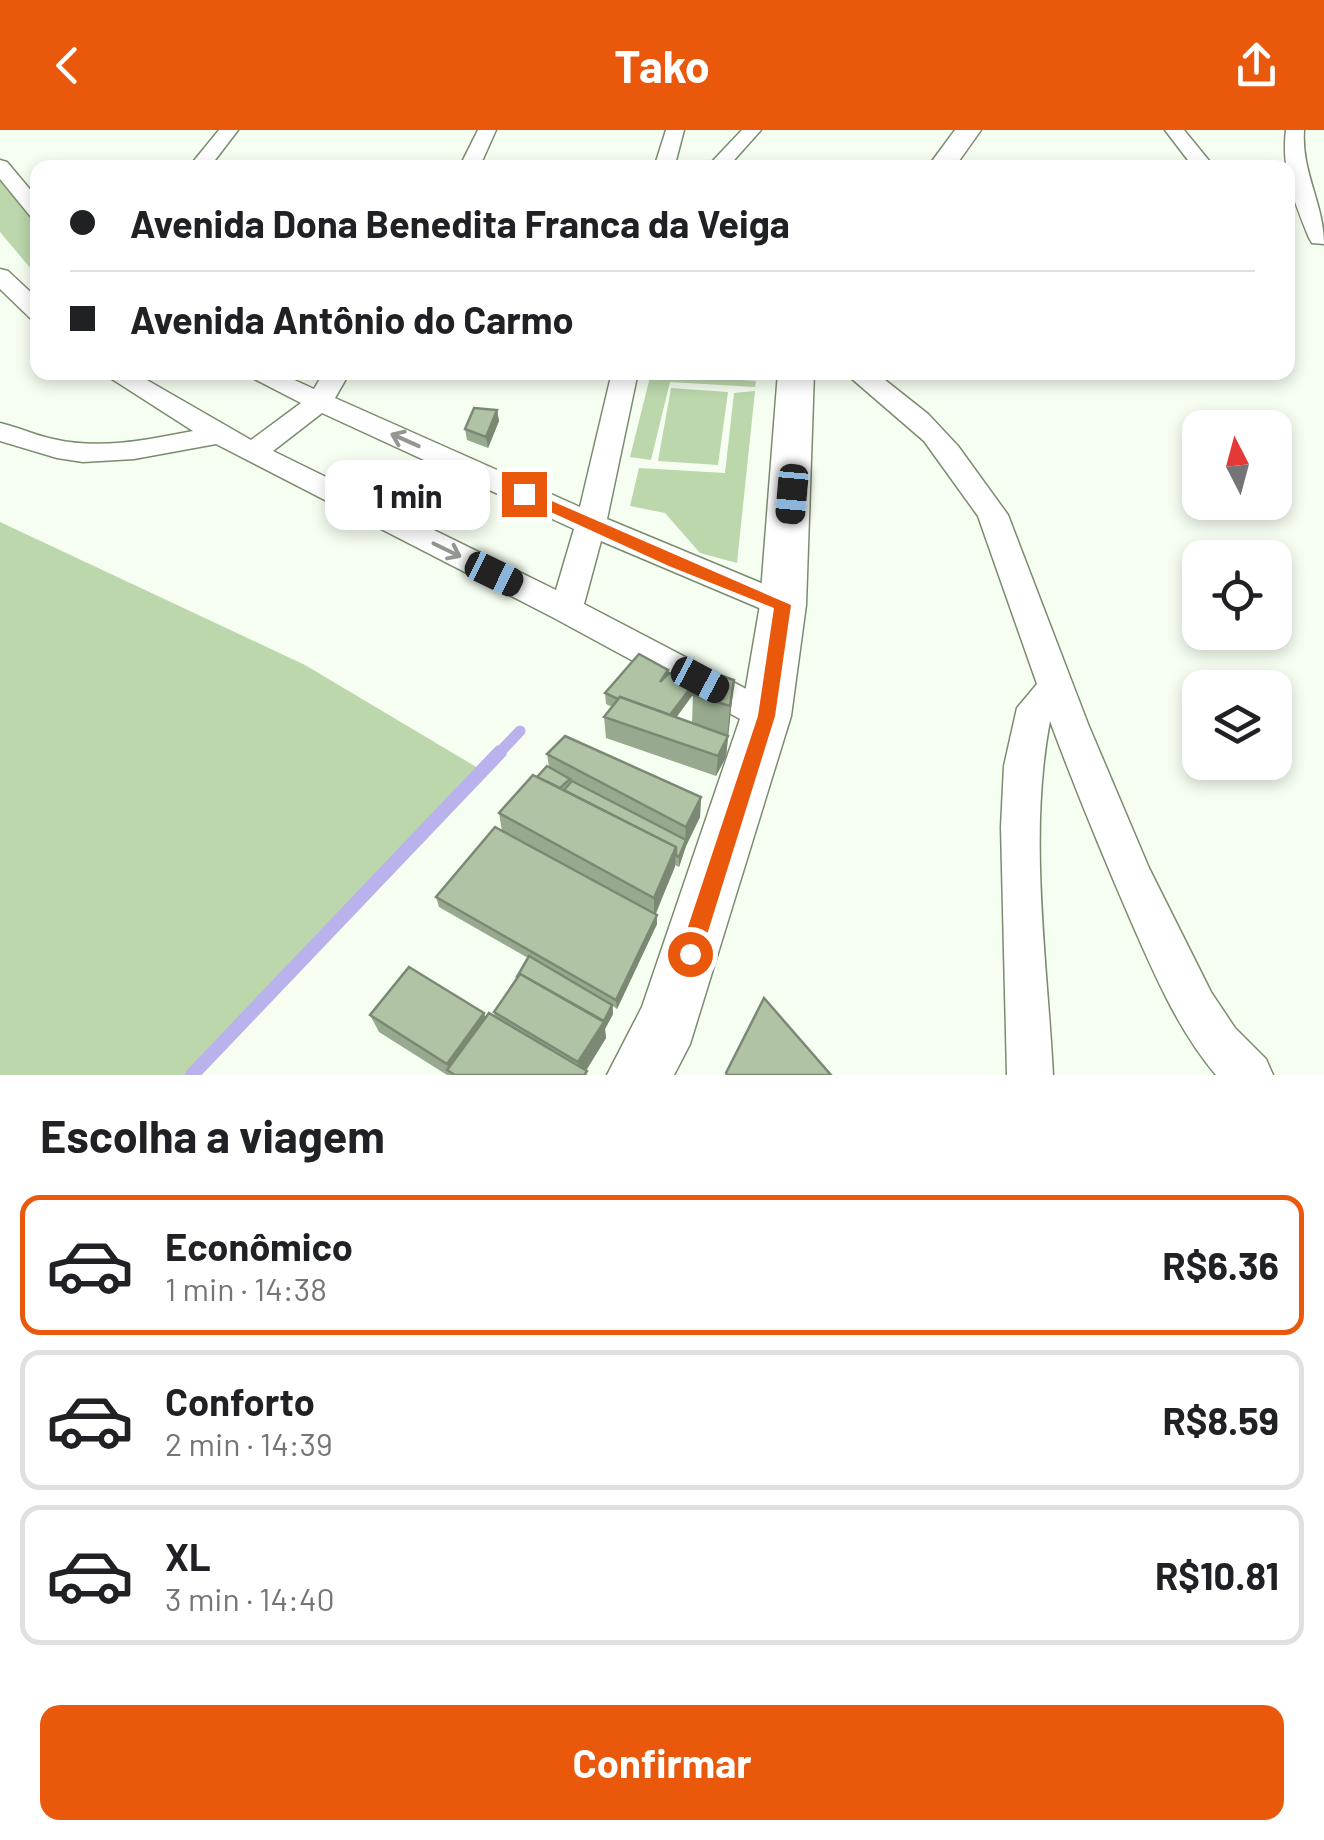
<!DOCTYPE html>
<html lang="pt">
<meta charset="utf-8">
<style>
:root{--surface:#fff;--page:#f6f6f6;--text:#202124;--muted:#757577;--line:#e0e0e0;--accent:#ea580c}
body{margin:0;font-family:Barlow,sans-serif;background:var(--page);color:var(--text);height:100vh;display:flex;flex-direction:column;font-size:38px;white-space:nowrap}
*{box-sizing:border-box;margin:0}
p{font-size:32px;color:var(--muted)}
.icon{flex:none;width:55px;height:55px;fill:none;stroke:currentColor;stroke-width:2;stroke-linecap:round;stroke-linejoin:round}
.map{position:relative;height:945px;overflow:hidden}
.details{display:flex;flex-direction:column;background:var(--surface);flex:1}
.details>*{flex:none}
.banner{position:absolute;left:30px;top:30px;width:1265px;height:220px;border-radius:20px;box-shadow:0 5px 15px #0003;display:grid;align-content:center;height:220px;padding:0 40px;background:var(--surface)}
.needle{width:65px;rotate:354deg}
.tools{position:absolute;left:1182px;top:280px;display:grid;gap:20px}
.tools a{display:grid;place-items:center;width:110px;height:110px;border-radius:20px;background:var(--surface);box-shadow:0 5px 15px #0003;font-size:50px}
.end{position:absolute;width:45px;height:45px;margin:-22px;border:12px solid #ea580c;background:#fff;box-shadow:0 0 0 5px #fff}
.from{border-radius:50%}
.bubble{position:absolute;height:70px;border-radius:20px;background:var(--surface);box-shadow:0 5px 15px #0003;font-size:32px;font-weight:700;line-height:70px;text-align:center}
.car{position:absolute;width:30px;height:60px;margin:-30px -15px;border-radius:12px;box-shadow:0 0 8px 2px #0007;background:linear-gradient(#222 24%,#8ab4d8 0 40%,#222 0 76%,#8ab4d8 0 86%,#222 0)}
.banner b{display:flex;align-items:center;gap:35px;height:95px;font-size:38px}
.banner b+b{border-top:2px solid var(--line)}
.banner i{width:25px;height:25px;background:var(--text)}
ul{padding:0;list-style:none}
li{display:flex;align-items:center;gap:30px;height:140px;margin:0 20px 15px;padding:0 20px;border:5px solid var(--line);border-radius:20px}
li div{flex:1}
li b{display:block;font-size:38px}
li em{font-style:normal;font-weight:700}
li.active{border-color:var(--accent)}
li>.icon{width:90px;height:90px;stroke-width:1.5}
h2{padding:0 40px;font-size:45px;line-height:120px}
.action{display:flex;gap:20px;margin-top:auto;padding:20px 40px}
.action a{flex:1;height:115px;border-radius:20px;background:var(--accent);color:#fff;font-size:40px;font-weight:700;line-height:115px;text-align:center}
header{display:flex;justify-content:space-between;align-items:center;height:130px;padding:0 40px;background:var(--accent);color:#fff;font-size:45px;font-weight:700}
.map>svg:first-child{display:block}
</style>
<header><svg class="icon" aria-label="back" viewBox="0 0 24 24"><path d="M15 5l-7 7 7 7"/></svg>Tako<svg class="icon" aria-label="share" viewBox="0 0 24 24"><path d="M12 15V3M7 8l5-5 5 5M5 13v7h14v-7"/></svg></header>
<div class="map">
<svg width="1324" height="945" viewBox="0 0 1324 945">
<rect width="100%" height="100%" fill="#f5fef1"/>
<g fill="#bbd7ab">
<path d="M0,51c41,35 37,44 37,95l-37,-44z"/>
<path d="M651,243h36v3l69,5 -1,6 -85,-5 -19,78 -21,-3z"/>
<path d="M671,258l57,4 -10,73 -60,-4z"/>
<path d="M755,261l-18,172 -37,-10 -35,-40 -35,-7 9,-38 86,5 9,-80z"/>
<path d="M0,392l305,143 173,103 -286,307h-192z"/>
</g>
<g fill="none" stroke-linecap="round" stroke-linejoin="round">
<path stroke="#b9b2ec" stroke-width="11" d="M498,624l22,-23"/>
<path stroke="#b9b2ec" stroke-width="14" d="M192,945l308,-323"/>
<defs>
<g id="street">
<path d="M219,0h19l-29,38h-21z"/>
<path d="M478,0h18l-17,38h-20z"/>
<path d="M666,0h18l-10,38h-20z"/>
<path d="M742,0h19l-34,38h-21z"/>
<path d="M1165,0h19l31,38h-21z"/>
<path d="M1286,0h18c-3,42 20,74 20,114l-12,-1 -3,-5c-15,-37 -28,-69 -23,-108z"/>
<path d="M0,30l7,2 31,37v20l-7,-2 -31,-38z"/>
<path d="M0,139l8,2 30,28v21l-8,-2 -30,-29z"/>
<path d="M101,242h32l118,68 50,-37 -60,-31h36l37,17 10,-17h26l-15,26 245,109 32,-135h26l-31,147 188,78 4,8 -4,8 -12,4 -12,-4 -170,-72 -17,63 195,102 5,10 -5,10 -13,4 -13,-4 -199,-108 -338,-174 -82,15 -51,3 -26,-4 -57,-17v-18c18,4 34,12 53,16 46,11 94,1 140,-8zM322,283l252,116 -18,61 -283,-139z"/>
<path d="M844,242h31l53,42 30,32 50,69 80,209 61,144 62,124 24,36 31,31 7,16h-57c-37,-44 -59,-95 -82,-147 -30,-69 -58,-137 -84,-207 -22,114 -3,238 3,354h-46l-6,-248 3,-61 13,-58 20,-24 -59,-168 -54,-75z"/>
</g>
<g id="secondary">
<path d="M955,0h26l-27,38h-27z"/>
<path d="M778,242h36l-8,233 -15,111 -101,328 -16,31h-67l35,-68 99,-291 19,-111z"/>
</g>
</defs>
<use href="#street" stroke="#798c6f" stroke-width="3"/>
<use href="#secondary" stroke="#798c6f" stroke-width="3"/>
<use href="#street" fill="#fff" fill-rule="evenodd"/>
<use href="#secondary" fill="#fff" fill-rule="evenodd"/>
</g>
<g fill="#97a98e">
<path d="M497,280l2,11 -11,27 -21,-8 -2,-11z"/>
<path d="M668,540v4l27,8 -1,11 -18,24 16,6 1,-28 41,-15 -8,77 -10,19 -110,-38 -2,-21 8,-10 -6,-3 -1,-11z"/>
<path d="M547,624l154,43 -1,20 -14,29 -7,21 -4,-2 -19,49 1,10 -40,85 -4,-3v8l-8,15 1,9 -20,33 1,4h-140l-68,-43 -9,-17 114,-2 1,5 10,-1 -1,-5 25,-35 9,-19 -89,-51 -3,-10 66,-66 -3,-18 50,-46z"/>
</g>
<g fill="#7b8974">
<path d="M497,280l2,11 -11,27 -2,-11z"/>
<path d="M734,550l-8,77 -10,19 2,-20 9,-18 3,-32z"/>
<path d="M695,552l-1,11 -28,39v-11z"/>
<path d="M701,667l-1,20 -14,29 -7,21v-10l6,-16 1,-14z"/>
<path d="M676,717l-1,20 -21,50v-19z"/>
<path d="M657,785v9l-40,85 -1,-9z"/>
<path d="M612,875l1,9 -8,15 1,9 -23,37h-3l-2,-13z"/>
<path d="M484,883l5,17 -38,42 -4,-8z"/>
</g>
<g fill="#b0c4a5" stroke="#7b8974" stroke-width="2.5">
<path d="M474,278l23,2 -11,27 -21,-8z"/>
<path d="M639,524l29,16 -8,12 9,-9 26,9 -25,33 -50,-18 -2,2 -13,-6z"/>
<path d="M708,541l26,9 -4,26 -37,-11z"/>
<path d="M620,567l108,39 -10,20 -114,-39z"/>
<path d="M565,606l136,61 -15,30 -139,-73z"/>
<path d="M547,636l23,13 -10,9 -23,-11z"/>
<path d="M533,645l143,72 -22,51 -155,-85z"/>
<path d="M572,651l114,59 -7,17 -3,-2v-8l-112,-57z"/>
<path d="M495,697l162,88 -41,85 -180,-103z"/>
<path d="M529,826l83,49 -8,16 -84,-47 -2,1z"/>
<path d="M409,837l75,46 -37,51 -77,-49z"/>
<path d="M520,844l84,48 -26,40 -84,-50z"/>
<path d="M764,868l67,77h-104l-1,-2z"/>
<path d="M489,883l98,58 -3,4h-129l-8,-5z"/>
</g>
<defs><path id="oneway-shaft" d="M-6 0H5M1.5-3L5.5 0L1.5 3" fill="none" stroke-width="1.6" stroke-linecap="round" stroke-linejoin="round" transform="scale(2.5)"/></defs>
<g stroke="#939691">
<use href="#oneway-shaft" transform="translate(405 310) rotate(-156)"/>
<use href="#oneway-shaft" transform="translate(447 420) rotate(26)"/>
</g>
<path fill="#ea580c" d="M524,359l267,116 -16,111 -74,238 -3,7 -8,3 -8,-3 -3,-7 79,-238 16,-108 -105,-42 -151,-69v-7z"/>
</svg>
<div class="tools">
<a><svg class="needle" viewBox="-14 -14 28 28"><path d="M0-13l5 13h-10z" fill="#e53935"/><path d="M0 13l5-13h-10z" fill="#757577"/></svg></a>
<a><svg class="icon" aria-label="locate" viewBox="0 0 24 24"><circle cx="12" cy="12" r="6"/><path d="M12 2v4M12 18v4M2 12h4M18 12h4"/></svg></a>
<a><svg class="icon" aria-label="layers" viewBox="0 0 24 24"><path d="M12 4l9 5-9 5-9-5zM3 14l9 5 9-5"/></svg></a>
</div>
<i class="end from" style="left:690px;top:824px"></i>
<i class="end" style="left:524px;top:364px"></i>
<div class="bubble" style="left:325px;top:330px;width:165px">1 min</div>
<i class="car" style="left:792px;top:364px;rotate:185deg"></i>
<i class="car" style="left:494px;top:444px;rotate:116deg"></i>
<i class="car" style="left:700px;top:550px;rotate:118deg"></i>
<div class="banner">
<b><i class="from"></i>Avenida Dona Benedita Franca da Veiga</b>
<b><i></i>Avenida Antônio do Carmo</b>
</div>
</div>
<section class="details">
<h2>Escolha a viagem</h2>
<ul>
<li class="active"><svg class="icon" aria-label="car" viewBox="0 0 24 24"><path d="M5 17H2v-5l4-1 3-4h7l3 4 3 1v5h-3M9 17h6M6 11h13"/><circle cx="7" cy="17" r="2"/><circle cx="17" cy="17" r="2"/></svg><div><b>Econômico</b><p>1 min · 14:38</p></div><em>R$6.36</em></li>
<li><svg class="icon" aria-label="car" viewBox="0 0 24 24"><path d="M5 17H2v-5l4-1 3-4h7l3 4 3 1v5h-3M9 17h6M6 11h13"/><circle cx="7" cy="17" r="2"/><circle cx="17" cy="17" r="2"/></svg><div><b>Conforto</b><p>2 min · 14:39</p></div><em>R$8.59</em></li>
<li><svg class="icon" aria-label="car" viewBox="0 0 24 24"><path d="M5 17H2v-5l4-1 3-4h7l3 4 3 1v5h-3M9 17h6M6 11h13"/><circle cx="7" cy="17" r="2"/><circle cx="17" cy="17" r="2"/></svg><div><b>XL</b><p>3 min · 14:40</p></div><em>R$10.81</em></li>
</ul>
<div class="action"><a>Confirmar</a></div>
</section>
